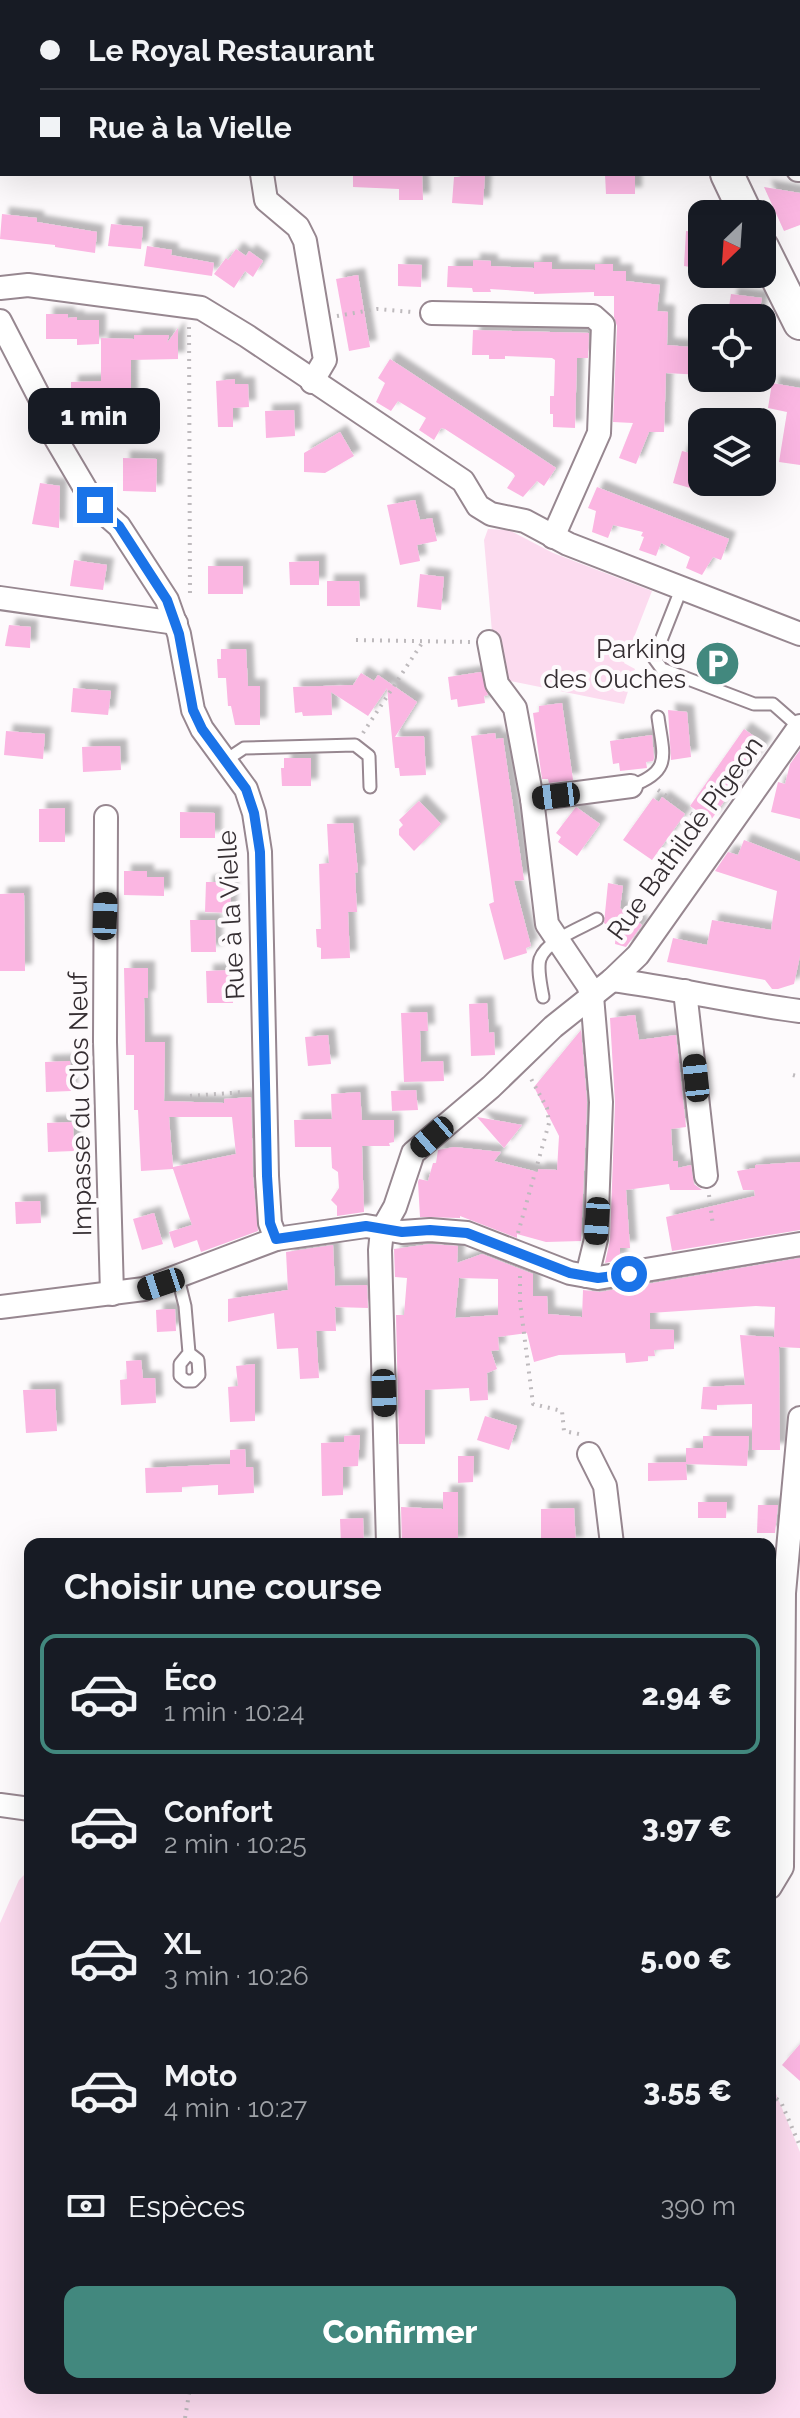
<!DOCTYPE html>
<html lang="fr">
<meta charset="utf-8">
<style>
:root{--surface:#171b24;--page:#242831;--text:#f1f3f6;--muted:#9ea1a6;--line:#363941;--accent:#42887e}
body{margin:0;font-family:Raleway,sans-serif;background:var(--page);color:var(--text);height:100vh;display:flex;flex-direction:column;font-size:30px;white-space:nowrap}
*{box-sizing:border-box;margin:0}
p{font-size:26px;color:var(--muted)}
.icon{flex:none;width:44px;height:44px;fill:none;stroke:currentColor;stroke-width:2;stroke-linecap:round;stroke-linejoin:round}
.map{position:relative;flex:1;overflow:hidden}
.panel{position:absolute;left:24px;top:1538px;width:752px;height:856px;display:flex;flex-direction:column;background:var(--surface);border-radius:16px;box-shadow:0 8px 32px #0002}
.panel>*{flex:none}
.banner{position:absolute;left:0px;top:0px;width:800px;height:176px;box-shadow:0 8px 32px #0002;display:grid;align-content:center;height:176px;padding:0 40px;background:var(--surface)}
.needle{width:52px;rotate:205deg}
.controls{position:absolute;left:688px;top:200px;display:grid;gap:16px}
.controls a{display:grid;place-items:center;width:88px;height:88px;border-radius:16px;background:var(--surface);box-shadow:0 8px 32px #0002;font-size:40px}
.end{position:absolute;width:36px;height:36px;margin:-18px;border:10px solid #1a73e8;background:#fff;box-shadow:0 0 0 4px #fff}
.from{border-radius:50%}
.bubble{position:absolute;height:56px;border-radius:16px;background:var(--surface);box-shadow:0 8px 32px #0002;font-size:26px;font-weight:800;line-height:56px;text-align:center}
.car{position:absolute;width:24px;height:48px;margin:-24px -12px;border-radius:10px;box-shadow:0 0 6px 2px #0007;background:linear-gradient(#222 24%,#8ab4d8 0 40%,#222 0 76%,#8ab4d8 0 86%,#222 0)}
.banner b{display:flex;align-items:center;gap:28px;height:76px;font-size:30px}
.banner b+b{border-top:2px solid var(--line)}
.banner i{width:20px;height:20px;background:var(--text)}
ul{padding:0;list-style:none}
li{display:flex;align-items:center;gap:24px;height:120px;margin:0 16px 12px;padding:0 24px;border:4px solid transparent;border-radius:16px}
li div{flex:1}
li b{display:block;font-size:30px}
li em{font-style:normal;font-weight:800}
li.selected{border-color:var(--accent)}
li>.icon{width:72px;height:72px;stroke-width:1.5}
h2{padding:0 40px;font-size:36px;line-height:96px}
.pay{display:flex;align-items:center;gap:20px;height:88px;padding:0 40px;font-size:30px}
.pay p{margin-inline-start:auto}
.action{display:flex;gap:16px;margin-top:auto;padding:16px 40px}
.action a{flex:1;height:92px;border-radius:16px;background:var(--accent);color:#fff;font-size:32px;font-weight:800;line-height:92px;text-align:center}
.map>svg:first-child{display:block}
</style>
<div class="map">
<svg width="800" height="2418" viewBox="0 0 800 2418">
<defs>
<filter id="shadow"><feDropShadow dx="7" dy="-7" stdDeviation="2" flood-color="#0004"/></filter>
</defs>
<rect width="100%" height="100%" fill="#fdfafc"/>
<g fill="#fcdbef">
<path d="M488,529l21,1 44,23 99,38 -28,72 11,6 -11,35 -128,-26 -12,-138z"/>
<path d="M26,1873h4v515h740v-309l30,73v266h-800v-495l19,-43z"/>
</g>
<g fill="#fbb6e2" fill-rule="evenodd" filter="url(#shadow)">
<path d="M353,174h69l1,26h-24v-11l-46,-2z"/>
<path d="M461,174h24l-2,31 -31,-2 2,-26h6z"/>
<path d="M605,174h30v20h-29z"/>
<path d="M764,187l36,6v32l-16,6z"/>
<path d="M2,214l35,4v4l60,10 -2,21 -40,-6v-2l-55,-6z"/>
<path d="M111,224l32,3 -2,22 -33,-3z"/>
<path d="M686,231l16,2v36l-18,-3z"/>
<path d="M147,246l25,4 -1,5 43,8 -2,13 -68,-10z"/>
<path d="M236,249l10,7 3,-5 14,10 -10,16 -8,-6 -11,17 -20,-14 12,-16 2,2z"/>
<path d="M473,260l18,1v5l43,2v-6h18v7l43,1v-6h18v7h13v10l34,4 -3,26 11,1 -1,33 35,3v27l-36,-2 -2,59h-15l-13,32 -17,-6 14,-35 -20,-1 4,-96 -3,-9v-21h-20v-4l-60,2v-2l-44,-3 1,3h-18l-1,-4 -25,-1 1,-21h25z"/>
<path d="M398,264l24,1 -1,22 -23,-1z"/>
<path d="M358,275l12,72 -21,4 -13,-72z"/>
<path d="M731,294l31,4 -4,20 -30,-5z"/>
<path d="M46,314h22v4l9,-1v3h22v24l-22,1v-6h-31z"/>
<path d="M178,328v31l-47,1v49h-60v-27l30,-1v-43l33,1v-4h35l-2,8z"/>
<path d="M473,330l116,3 -1,25h-11l-2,70 -22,-1v-13h-3v-18h4l1,-36 -3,-2 -47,-2v3h-16v-4h-17z"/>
<path d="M390,359l166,109 -12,18 -7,-5 -14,16 -16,-9 8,-12 -2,-3 -68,-44 -4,-1 -7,12 -15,-10 7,-12 -28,-17 -7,10 -15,-9 9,-19 -7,-5z"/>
<path d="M235,379v5h13l1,23 -16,1v19h-15l-2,-46z"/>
<path d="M772,383l28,5v77l-21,-3 8,-50 -19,-4z"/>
<path d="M294,410l1,26 -29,2 -1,-27z"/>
<path d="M340,432l14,24 -29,17 -21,-1v-19z"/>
<path d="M682,451l20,5v16l-5,18 -24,-7z"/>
<path d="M123,458l34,1 -1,33 -33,-1z"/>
<path d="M40,483l20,3 -1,42 -27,-4z"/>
<path d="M597,487l132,52 -8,21 -8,-3 -11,18 -16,-7 4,-11 -29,-14 -5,13 -17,-6 5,-13 -3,-1 2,-4 -30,-7 -5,13 -16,-6 4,-21 -8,-3z"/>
<path d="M415,500l5,20 12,-2 5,23 -20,4 3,16 -20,4 -13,-60z"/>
<path d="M74,560l33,5 -4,25 -33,-4z"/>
<path d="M319,561v24h-29l-1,-23z"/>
<rect x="208" y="566" width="35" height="28"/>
<path d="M420,574l24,3 -3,33 -24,-3z"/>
<path d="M327,581h32l1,25h-33z"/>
<path d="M9,625l22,2 -1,21 -25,-2z"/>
<path d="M221,649h25l2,37h12v39h-25l-4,-19h-3l-2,-28h-8l-1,-19h4z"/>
<path d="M481,672l7,23 -4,1 1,7 -27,4 -1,-8 -6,1 -3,-23z"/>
<path d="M361,673l13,8 4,-6 39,27 -22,35 29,-1 2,39 -26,1 -1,-8h-4l-8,-80 -19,28 -37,-24 1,23 -29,1 -1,-4 -7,1 -2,-26 60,-2z"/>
<path d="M73,688l38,3 -3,24 -37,-3z"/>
<path d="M562,703l11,77 -24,3 -1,-4h-6l-9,-66 6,-1v-6z"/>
<path d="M668,710l19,2 4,45 -20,3z"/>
<path d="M744,729l21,15 -54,76 -21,-14z"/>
<path d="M6,731l39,3 -2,25 -39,-4z"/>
<path d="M495,733l1,6 7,-1 21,142 -10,1 17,65 -5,2 1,5 -23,7 -15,-56 5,-2 -23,-166z"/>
<path d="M652,735l2,23 -1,3 -7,1 1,6 -27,3 -1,-8 -6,1 -3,-23z"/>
<path d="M101,746h19l1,24 -38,2 -1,-25z"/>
<path d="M800,750v69l-29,-7 7,-30 7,2 5,-20z"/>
<path d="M284,758h27v28h-29l-1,-18h3z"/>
<path d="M662,797l23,17 -33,46 -29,-20 30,-42 6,4z"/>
<path d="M419,801l22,23 -27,27 -15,-16v-6l4,-4 -4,-5z"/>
<path d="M576,807l24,17 -23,32 -19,-14 3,-5 -5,-4z"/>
<path d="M65,808v34h-26v-33z"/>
<path d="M180,812l35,1v25h-35z"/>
<path d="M353,823l5,49 -3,1 2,39h-9l2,46 -29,1v-11l-4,-1 -1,-18h5l-2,-65 10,-1 -2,-39z"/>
<path d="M744,840l56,22v94l-6,28 -16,5h-6l-7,-9 -98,-18 6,-24 34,7 5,-25 59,10 6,-39 -62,-20 13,-19 10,3z"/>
<path d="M124,871h23v6h17v19l-40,-1z"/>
<path d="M206,882h25l-1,31 -25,-1z"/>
<path d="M608,883l15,3 -3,22 22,17 -16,22 -11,-3 1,-13 -12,-8z"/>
<path d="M24,893l1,78h-25v-77z"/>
<path d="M190,920h25l1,32h-25z"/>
<path d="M124,968h24v30h-4l1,44h20l-1,59 60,2v-4l27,-2 2,80 5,54 -57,21 -4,-12 -23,8 -5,-16 23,-7 -19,-56 -32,2 -3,-61h-4v-55h-8zM169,1117h63l4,37 -63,13z"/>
<path d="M232,970l1,33h-26l-1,-32z"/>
<path d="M487,1003l2,30 5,-1 1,23 -24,1 -2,-52z"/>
<path d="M427,1012l1,19h-8l1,31 22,-1 1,20 -40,1 -3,-69z"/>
<path d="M635,1015l4,25 37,-5 10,92 -15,2 2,32h5v7l13,-3 3,19 8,6h-32l-1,-6 -43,6 4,58h-10v12l-15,3 5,-23 5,-137 -5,-85z"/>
<path d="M581,1030l6,72 -6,139 -35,1 -29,-8v4l-57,-22v2l-40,-1 -2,-35 1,-3 9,2 5,-18h3l2,-13 16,-3 47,5 -7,9 44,11v-3l19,1 2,-34 -25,-49z"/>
<path d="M328,1035l3,29 -23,2 -3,-29z"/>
<path d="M70,1061l1,30 -25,1 -1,-30z"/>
<path d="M416,1090l2,20 -26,1 -1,-20z"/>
<path d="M360,1092l2,28h32v22l-5,1 1,3h-28l2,66 -27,4v-10l-6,-6 8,-12 -1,-16 -6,-4 -1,-21h-36l-1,-27 38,-1 -1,-25z"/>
<path d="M477,1117l45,8 -18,23z"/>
<path d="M73,1122l1,29 -26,1 -1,-29z"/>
<path d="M800,1162v68l-128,21 -6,-34 89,-21 -1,-6h-11l-6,-19 18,-3v-3z"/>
<path d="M40,1201l1,22 -25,1 -1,-22z"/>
<path d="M154,1213l9,31 -21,6 -9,-31z"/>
<path d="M430,1244l28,2 -1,17 25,-9 51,20v22h14l1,18 34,3 1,-27 17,2 200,-34v90l-21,-1 1,103h-28v-46l-35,1v5l-16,-1 2,-22 42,-2 -5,-50 34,2 1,-30 -19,-1 -106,7v16l24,1v19l-20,1 1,6h-7v5l-22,2 -1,-10 -66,2 -25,7 -7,-29 -29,4 1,13 -8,1 6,18 -10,4 1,27 -18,1 -1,-13 -44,2v54h-26l-3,-129h8l3,-37 -12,-1 -1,-28zM459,1278l39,1v36l-43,3z"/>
<path d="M333,1245l2,41 32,-1 1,23 -33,-1 1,24h-20l3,47 -19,1 -2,-31 -21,1 -3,-36 -46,9v-23l60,-9 -2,-38z"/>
<path d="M165,1309h10l1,22 -19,1 -1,-22z"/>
<path d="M141,1360l2,18h12l1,25 -35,2 -1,-25 7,-1 -1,-18z"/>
<path d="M255,1364v57l-25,1 -2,-35 10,-1 -2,-20z"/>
<path d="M55,1389l2,42 -31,2 -3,-43z"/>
<path d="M485,1416l32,10 -8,24 -32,-10z"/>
<path d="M360,1435l-2,31 -15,1v28l-21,1 -1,-53 23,-1v-6z"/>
<path d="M703,1436h46l-2,30 -61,-2 1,16 -39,1v-18l38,-1v-14h17z"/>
<path d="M245,1449l1,18h7l1,26 -36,2v-10l-36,2v5l-36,1 -1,-25 85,-4v-14z"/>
<path d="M458,1456h16l-1,26 -15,1z"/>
<path d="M443,1492h15v52h-56l-1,-37 42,2z"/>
<path d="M698,1502h29l-1,16h-28z"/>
<path d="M758,1505h20l-3,28h-18z"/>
<path d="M574,1508l2,36h-35v-35z"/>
<path d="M363,1518l1,26h-23l-1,-25z"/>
<path d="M800,2044v37l-18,-16z"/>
</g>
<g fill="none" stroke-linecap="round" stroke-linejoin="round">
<defs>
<g id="lane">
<path d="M682,587l-28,71 8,11 92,35h19l26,23"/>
<path d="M226,760l18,-12 111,-3 14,11 1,31"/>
<path d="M631,786c42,-15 32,-31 27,-69"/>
<path d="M543,997c-2,-11 -6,-28 -3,-38 7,-19 41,-31 57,-40"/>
<path d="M178,1278l7,28 4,47 -9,11v12l6,5h7l6,-6 -1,-15 -9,-7"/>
</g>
<g id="street">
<path d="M259,0v2"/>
<path d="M798,170h2"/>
<path d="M262,174l4,26 32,27 7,14 20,119 -13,22"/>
<path d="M0,288l28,-3 173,23 46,28 216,145 15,25 13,8 34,7 43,23 232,90"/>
<path d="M432,313l161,3 10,9 -4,108 -46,104"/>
<path d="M0,321l47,91 2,15 46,78 24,21 48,74 12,34 14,76 9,19 44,60 8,24 6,39 7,324 3,47 6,16"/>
<path d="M0,598l176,25"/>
<path d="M489,642l8,42 18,24 17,91 15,125 41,61 4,11 9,106 -5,137 -9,37"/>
<path d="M532,799l99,-13"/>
<path d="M106,817l-1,225 7,252"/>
<path d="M612,980c63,8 125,23 188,31"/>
<path d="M685,991l21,185"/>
<path d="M0,1307l144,-18 132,-50 90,-13 36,6 28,-2 37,3 103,40 28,5 202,-34"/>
<path d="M589,1454l16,32 7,58"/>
<path d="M388,1544l-8,-294 2,-20 13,-23 18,-54 78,-66 62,-60 59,-47 26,-25 162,-229"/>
<path d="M0,1805l30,4"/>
<path d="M770,1887l12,-20 2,-274 16,-175"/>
</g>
<g id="secondary">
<path d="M654,0l1,2"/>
<path d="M727,174l19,40"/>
<path d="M762,247l38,76"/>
</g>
</defs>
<use href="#lane" stroke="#978790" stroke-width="15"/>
<use href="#street" stroke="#978790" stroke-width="26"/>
<use href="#secondary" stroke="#978790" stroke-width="36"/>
<g stroke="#bebabd" stroke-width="4" stroke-dasharray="2 6" stroke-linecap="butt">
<path d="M337,316l40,-7 35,3"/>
<path d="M189,327l1,271"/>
<path d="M356,640l114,2"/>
<path d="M363,733l61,-93"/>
<path d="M658,790l48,34"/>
<path d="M793,1075l7,2"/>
<path d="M190,1096l54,-4"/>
<path d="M709,1195l4,31"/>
<path d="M518,1233l31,-110 -2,-15 -18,-33"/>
<path d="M520,1276v26l13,102 29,7 2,20 20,4"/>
<path d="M770,2094l11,8 19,44"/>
<path d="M185,2418l5,-30"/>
</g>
<use href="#lane" stroke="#fff" stroke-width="11"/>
<use href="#street" stroke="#fff" stroke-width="22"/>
<use href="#secondary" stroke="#fff" stroke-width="32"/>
</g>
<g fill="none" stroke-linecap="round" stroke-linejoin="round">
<path stroke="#1a73e8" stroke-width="10" d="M95,505l24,21 48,74 12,34 14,76 9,19 44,60 8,24 6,39 7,324 3,47 6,16 90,-13 36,6 28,-2 37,3 103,40 28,5 31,-4"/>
</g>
<defs>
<symbol id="parking-disc" viewBox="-11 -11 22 22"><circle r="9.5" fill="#42887e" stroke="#fdfafc"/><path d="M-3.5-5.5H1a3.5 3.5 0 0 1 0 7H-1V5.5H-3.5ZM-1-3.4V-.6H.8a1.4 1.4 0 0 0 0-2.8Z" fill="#fff"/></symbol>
</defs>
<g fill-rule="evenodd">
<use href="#parking-disc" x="692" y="638" width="51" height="51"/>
</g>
<g text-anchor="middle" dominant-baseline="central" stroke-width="8" stroke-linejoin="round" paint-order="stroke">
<g font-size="26" fill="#352e32" stroke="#fdfafc" text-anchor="end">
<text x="686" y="649">Parking<tspan x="686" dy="30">des Ouches</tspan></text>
</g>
<g font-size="26" fill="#352e32" stroke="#fdfafc">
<text transform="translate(685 838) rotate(-54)">Rue Bathilde Pigeon</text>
<text transform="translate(231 915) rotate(-93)">Rue à la Vielle</text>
<text transform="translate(80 1104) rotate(-91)">Impasse du Clos Neuf</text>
</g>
</g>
</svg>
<div class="controls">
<a><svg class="needle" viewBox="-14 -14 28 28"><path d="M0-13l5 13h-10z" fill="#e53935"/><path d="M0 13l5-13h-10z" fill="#9ea1a6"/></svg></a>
<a><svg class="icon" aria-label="locate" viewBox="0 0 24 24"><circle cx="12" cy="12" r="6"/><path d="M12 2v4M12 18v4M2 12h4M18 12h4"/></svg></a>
<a><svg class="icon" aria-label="layers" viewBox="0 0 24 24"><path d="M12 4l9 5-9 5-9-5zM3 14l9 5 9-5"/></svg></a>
</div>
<i class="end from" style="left:629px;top:1274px"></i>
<i class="end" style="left:95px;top:505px"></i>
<div class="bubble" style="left:28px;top:388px;width:132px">1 min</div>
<i class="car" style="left:556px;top:796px;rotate:263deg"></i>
<i class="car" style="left:105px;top:916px;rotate:2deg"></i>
<i class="car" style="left:696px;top:1078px;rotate:354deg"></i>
<i class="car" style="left:432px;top:1137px;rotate:229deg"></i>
<i class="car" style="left:597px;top:1221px;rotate:184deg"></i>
<i class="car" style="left:161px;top:1284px;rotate:252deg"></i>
<i class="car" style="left:384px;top:1393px;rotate:178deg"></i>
<div class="banner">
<b><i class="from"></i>Le Royal Restaurant</b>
<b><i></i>Rue à la Vielle</b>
</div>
<section class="panel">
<h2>Choisir une course</h2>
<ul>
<li class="selected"><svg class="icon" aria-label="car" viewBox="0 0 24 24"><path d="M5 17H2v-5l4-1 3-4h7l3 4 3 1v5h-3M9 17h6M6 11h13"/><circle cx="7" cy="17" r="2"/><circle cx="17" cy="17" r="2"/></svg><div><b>Éco</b><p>1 min · 10:24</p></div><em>2.94 €</em></li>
<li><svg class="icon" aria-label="car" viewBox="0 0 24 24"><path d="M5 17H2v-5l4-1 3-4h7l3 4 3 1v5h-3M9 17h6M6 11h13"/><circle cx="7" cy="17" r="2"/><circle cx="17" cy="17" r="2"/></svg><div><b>Confort</b><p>2 min · 10:25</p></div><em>3.97 €</em></li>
<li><svg class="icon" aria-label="car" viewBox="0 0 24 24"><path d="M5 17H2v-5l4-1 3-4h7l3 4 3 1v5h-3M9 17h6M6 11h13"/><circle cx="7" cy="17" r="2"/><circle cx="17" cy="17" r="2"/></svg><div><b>XL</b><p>3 min · 10:26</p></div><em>5.00 €</em></li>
<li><svg class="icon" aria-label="car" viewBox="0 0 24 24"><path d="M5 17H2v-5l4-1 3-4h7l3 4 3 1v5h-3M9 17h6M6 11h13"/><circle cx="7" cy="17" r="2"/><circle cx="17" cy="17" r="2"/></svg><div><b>Moto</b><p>4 min · 10:27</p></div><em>3.55 €</em></li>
</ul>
<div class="pay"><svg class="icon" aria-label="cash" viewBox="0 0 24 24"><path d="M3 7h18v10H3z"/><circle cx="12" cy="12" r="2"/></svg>Espèces<p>390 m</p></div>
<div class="action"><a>Confirmer</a></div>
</section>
</div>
